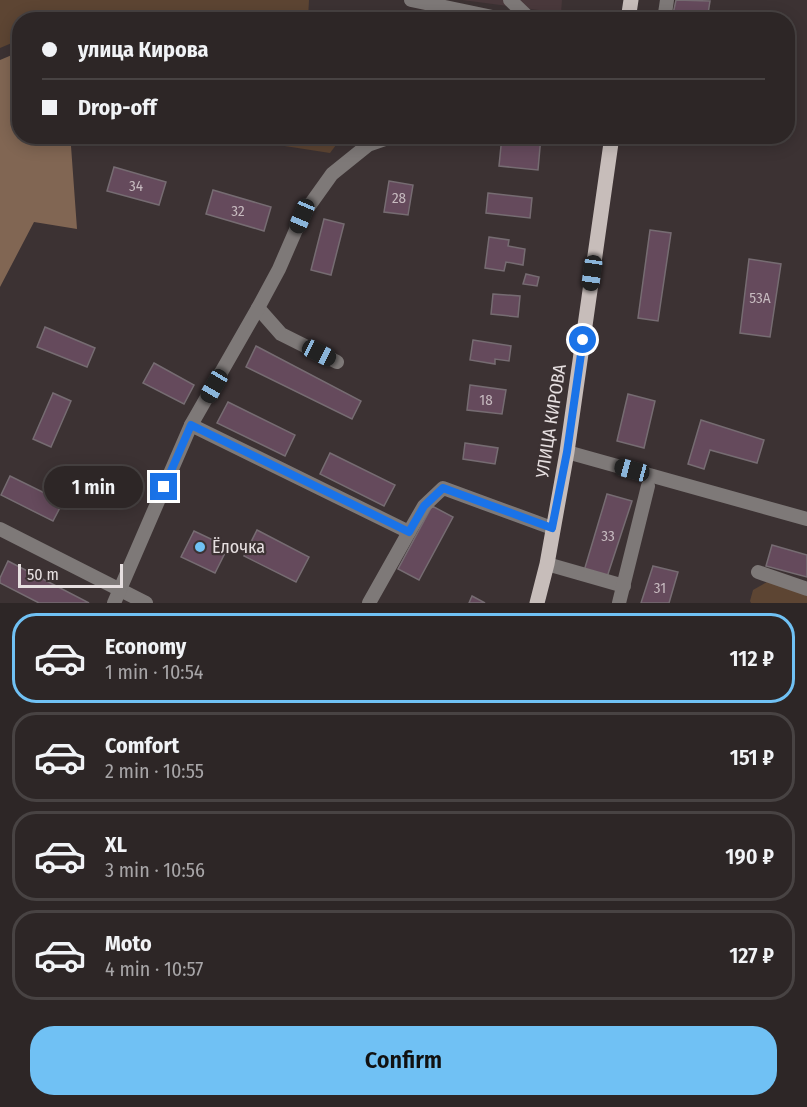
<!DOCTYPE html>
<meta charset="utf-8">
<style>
:root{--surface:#2d2626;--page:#393232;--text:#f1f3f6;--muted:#a7a5a7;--line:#484343;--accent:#70c1f4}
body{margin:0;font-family:"Fira Sans Condensed",sans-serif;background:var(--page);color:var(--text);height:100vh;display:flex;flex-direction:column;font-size:22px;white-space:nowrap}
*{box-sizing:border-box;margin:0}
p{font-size:20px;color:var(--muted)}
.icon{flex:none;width:33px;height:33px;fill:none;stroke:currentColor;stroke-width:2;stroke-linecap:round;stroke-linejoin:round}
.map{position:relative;height:603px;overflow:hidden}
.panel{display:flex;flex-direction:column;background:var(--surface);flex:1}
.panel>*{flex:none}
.banner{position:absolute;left:12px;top:12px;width:783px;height:132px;border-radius:24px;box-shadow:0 3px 15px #0003,0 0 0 2px var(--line);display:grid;align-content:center;height:132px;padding:0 30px;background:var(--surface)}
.scale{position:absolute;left:18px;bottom:15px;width:105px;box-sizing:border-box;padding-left:6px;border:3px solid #e6dfe0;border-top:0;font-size:16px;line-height:21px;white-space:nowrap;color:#e6dfe0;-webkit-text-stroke:4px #3c3233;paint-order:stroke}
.end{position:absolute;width:27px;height:27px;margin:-14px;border:8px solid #1a73e8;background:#fff;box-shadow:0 0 0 3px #fff}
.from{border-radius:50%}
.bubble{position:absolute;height:42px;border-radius:21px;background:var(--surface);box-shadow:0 3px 15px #0003,0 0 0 2px var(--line);font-size:20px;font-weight:600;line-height:42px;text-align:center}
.car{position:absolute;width:18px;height:36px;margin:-18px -9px;border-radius:8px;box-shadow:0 0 4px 2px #0007;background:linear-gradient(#222 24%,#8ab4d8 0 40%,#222 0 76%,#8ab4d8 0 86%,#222 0)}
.banner b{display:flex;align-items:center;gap:21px;height:57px;font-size:22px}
.banner b+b{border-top:2px solid var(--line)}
.banner i{width:15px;height:15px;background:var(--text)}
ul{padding:10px 0 0;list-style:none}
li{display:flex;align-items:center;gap:18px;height:90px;margin:0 12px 9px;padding:0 18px;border:3px solid var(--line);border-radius:24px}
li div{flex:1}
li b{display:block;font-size:22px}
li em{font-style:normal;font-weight:600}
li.on{border-color:var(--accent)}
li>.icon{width:54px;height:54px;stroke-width:1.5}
.action{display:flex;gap:12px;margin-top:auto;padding:12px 30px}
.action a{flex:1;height:69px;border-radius:24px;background:var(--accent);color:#111;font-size:24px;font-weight:600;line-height:69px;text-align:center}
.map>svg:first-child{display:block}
</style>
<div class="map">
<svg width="807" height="603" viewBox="0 0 807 603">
<rect width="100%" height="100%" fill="#3c3233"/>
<path fill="#4a393c" d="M462,0h100l-1,13z"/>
<g fill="#5d4533">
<path d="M0,0h309l-1,19 -288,1 -1,20 -19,8z"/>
<path d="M226,137h116l-12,16z"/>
<path d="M767,582l40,12v9h-56l-1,-2 3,-11z"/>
</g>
<path fill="#816653" d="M19,52l1,84 47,1 4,9 6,83 -43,-7 -34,65v-227z"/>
<g fill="#654a5c" stroke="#766c72" stroke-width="1.5">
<path d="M676,0l34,1 -3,19h-7l-27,-6z"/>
<path d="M502,136h39l-3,34 -39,-4z"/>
<path d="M114,167l52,15 -7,23 -52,-14z"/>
<path d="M389,181l24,4 -5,30 -24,-3z"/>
<path d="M213,190l58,17 -7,24 -58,-17z"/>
<path d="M488,193l44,5 -2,20 -44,-5z"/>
<path d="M324,219l20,5 -13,51 -20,-5z"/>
<path d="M650,230l21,3 -13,88 -20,-3z"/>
<path d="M489,237l20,3 -1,6 17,3 -2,16 -17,-3 -2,9 -19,-3z"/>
<path d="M749,259l32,5 -11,73 -30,-4z"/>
<path d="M526,274l13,3 -2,9 -14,-2z"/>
<path d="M493,294l27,2 -2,21 -27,-3z"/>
<path d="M45,327l50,21 -8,19 -50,-20z"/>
<path d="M473,340l38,6 -2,15 -14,-2v5l-25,-4z"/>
<path d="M256,346l105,55 -9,18 -106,-52z"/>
<path d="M154,363l40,22 -10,19 -41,-21z"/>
<path d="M470,385l36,5 -4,24 -35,-4z"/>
<path d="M53,393l18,8 -20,46 -18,-8z"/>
<path d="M628,394l27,7 -11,47 -27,-7z"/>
<path d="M228,402l67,33 -10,21 -68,-33z"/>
<path d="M701,420l63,20 -7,23 -47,-13 -6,19 -16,-5z"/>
<path d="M465,443l33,5 -3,16 -32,-5z"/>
<path d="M330,453l65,32 -11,21 -64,-32z"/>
<path d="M10,476l53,26 -10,19 -52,-26z"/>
<path d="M607,494l25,7 -25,76 -23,-6z"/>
<path d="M432,506l21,11 -34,63 -21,-11z"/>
<path d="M257,530l52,27 -13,25 -52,-26z"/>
<path d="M194,531l34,16 -13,26 -34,-16z"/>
<path d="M772,545l35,10v22l-41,-11z"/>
<path d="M8,561l81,42h-50l-39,-20v-5z"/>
<path d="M653,566l25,6 -9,31h-28z"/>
<path d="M472,596l13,7h-16z"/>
</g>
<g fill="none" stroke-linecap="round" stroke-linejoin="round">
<g stroke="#7e7978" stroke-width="14">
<path d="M411,0l96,20"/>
<path d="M510,0l21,20"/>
<path d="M664,20l3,-20"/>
<path d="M258,308l23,26 56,28"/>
<path d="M191,425l218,107 15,-26 19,-18 109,40"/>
<path d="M567,452l240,67"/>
<path d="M0,529l146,74"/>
<path d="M547,564l77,22"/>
<path d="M758,572l49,17"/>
<path d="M114,603l77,-178 67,-117 21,-39 23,-53 30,-42 36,-29 26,-9"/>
<path d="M369,603l40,-71"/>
<path d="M619,603l29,-117"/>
</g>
<g stroke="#c7bdba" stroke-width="15">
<path d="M628,20l3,-20"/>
<path d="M537,603l10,-39 20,-112 45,-316"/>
</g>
</g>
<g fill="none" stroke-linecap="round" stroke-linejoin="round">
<path stroke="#1a73e8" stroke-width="8" d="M164,487l27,-62 218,107 15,-26 19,-18 109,40 15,-76 16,-112"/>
</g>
<circle fill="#70c1f4" stroke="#3c3233" stroke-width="2" cx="200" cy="547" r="6"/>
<g text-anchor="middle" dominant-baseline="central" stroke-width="4.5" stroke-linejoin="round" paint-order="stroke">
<g font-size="15" fill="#c6babf">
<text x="136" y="186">34</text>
<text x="399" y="198">28</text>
<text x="238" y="211">32</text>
<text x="760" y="298">53А</text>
<text x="486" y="400">18</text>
<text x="608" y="536">33</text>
<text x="660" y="588">31</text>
</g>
<g font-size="18" fill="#e6dfe0" stroke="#3c3233">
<text transform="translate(551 421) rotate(-81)">УЛИЦА КИРОВА</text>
</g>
<g font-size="18" fill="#e6dfe0" stroke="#3c3233" text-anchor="start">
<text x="212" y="547">Ёлочка</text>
</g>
</g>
</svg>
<div class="scale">50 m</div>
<i class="end from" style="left:583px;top:340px"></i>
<i class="end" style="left:164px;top:487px"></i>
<div class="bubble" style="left:44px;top:466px;width:99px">1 min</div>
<i class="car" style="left:302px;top:216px;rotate:203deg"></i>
<i class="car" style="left:592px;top:273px;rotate:188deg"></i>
<i class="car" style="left:319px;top:353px;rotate:117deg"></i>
<i class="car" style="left:214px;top:386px;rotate:210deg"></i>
<i class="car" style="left:632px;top:470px;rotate:285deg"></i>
<div class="banner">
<b><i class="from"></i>улица Кирова</b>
<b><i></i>Drop-off</b>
</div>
</div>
<section class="panel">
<ul>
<li class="on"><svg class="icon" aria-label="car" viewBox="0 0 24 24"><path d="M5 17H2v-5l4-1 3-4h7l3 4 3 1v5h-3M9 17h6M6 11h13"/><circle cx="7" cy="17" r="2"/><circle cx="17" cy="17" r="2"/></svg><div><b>Economy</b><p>1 min · 10:54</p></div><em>112 ₽</em></li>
<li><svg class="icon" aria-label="car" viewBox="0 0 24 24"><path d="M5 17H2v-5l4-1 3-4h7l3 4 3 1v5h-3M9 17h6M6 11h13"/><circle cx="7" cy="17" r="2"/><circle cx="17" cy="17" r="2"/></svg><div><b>Comfort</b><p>2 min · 10:55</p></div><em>151 ₽</em></li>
<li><svg class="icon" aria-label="car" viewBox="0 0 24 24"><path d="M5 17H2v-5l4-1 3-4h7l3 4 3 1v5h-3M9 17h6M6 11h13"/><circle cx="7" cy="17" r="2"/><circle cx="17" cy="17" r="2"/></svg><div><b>XL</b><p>3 min · 10:56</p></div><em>190 ₽</em></li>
<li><svg class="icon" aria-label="car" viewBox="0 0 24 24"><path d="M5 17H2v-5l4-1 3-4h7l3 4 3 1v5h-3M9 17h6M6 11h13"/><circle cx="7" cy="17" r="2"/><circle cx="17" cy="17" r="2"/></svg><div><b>Moto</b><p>4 min · 10:57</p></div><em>127 ₽</em></li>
</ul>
<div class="action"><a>Confirm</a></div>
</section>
